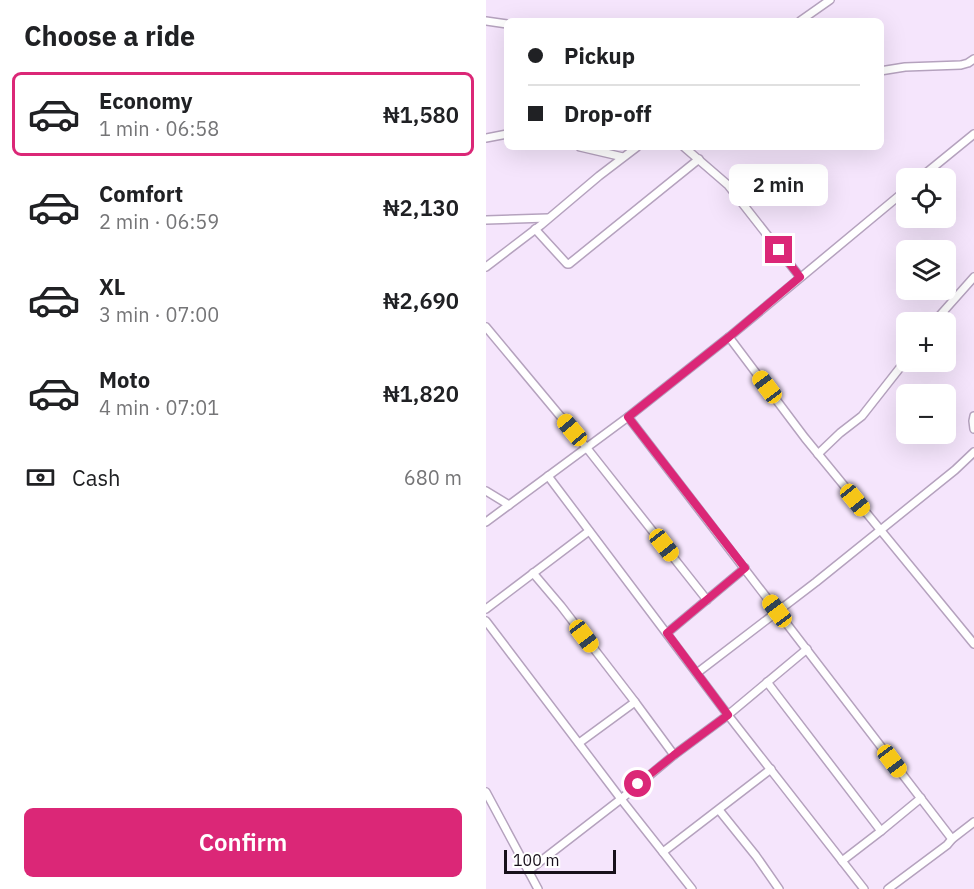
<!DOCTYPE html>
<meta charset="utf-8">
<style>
:root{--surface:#fff;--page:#f6f6f6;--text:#202124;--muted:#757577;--line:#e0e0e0;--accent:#db2777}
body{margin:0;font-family:"IBM Plex Sans",sans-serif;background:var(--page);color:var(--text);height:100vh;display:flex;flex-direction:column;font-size:22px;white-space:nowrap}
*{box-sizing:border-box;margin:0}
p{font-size:20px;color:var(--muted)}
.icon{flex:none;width:33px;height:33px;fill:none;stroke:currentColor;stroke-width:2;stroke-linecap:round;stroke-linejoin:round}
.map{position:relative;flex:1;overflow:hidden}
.side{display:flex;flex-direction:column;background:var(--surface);width:486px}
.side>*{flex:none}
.banner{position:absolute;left:18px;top:18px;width:380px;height:132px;border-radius:9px;box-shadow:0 6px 24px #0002;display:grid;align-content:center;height:132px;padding:0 24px;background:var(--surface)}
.buttons{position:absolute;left:410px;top:168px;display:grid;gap:12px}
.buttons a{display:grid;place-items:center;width:60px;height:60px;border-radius:9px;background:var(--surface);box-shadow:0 6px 24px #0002;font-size:30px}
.scale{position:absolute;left:18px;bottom:15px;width:112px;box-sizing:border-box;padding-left:6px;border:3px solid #17101a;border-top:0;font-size:16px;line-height:21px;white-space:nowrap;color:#17101a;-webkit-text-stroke:4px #fff;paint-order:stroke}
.end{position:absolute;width:27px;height:27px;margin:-14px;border:8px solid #db2777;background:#fff;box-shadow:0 0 0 3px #fff}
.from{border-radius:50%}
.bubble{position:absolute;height:42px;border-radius:9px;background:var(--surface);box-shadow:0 6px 24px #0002;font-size:20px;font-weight:600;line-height:42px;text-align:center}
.car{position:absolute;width:18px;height:36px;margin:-18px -9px;border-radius:8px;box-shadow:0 0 4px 2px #0007;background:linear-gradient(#f5c518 24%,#345 0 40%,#f5c518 0 76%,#345 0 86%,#f5c518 0)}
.banner b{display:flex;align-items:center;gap:21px;height:57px;font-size:22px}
.banner b+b{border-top:2px solid var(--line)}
.banner i{width:15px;height:15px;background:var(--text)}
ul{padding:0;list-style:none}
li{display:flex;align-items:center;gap:18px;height:84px;margin:0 12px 9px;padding:0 12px;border:3px solid transparent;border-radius:9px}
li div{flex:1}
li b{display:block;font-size:22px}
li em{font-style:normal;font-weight:600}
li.active{border-color:var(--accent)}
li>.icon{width:54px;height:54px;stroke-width:1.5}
h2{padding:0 24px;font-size:27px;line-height:72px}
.pay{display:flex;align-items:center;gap:15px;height:66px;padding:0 24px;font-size:22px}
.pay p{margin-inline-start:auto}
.action{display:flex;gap:12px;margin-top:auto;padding:12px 24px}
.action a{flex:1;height:69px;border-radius:9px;background:var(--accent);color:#fff;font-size:24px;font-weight:600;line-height:69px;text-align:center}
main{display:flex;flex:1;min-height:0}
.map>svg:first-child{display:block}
</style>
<main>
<section class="side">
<h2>Choose a ride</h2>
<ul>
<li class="active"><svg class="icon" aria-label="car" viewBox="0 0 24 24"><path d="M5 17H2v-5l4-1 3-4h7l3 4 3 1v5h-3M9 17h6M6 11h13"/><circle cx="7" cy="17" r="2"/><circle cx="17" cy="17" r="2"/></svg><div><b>Economy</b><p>1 min · 06:58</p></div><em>₦1,580</em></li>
<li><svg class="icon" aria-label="car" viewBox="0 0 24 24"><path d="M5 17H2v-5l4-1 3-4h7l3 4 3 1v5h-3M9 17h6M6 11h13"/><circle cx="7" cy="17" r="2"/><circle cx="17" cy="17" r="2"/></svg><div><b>Comfort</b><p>2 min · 06:59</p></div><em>₦2,130</em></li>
<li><svg class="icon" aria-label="car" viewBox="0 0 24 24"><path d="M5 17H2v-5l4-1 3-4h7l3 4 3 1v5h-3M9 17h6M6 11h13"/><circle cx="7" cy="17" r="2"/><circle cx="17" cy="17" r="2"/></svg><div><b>XL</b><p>3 min · 07:00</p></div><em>₦2,690</em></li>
<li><svg class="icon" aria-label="car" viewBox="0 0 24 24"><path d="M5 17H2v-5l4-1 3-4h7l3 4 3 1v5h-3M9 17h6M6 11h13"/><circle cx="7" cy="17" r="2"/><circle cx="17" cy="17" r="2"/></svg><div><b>Moto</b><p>4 min · 07:01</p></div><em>₦1,820</em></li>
</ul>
<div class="pay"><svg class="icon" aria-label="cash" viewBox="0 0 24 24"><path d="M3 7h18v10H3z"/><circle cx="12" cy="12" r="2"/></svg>Cash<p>680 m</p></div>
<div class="action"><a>Confirm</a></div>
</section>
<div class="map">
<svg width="488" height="889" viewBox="0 0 488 889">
<rect width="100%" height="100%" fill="#f5e5fc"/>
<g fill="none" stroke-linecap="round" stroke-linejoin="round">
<defs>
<g id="street">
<path d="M0,21l21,3"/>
<path d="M314,21l30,-21"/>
<path d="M394,71l25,-4 56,-2 7,-2 6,-4"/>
<path d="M0,138l21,-4"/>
<path d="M94,147l43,10"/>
<path d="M198,147l44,38 72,92"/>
<path d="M434,178l54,-44"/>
<path d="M0,220l62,-2"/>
<path d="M49,229l32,35h2l130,-105"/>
<path d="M0,267l55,-42 58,-49 38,-29"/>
<path d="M448,322l40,-45"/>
<path d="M0,327l100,120 121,153"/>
<path d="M243,337l76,101 169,206"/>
<path d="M488,416l-1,5 1,8"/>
<path d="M142,417l101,-80 177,-147"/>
<path d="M332,454l22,-21 22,-17 44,-56"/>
<path d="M62,476l180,239 136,174"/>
<path d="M0,491l23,14"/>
<path d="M0,522l142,-105 324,422"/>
<path d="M47,573l28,33 74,96 39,53"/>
<path d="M0,609l103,-78"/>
<path d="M0,621l135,178 71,90"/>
<path d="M181,633l78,-65"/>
<path d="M211,673l119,-91 139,-112 19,-18"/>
<path d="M281,682l114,149"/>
<path d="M93,743l56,-41"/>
<path d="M0,792l52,97"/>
<path d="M233,810l37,46 23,33"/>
<path d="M177,852l108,-83"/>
<path d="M356,861l39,-30 40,-33"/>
<path d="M42,871l93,-72 53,-44 54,-40 79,-66"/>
<path d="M402,889l59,-44 5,-6 22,-17"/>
</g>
</defs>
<use href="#street" stroke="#b5a2be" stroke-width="10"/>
<use href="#street" stroke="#fff" stroke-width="7"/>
</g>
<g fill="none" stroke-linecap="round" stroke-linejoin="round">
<path stroke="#db2777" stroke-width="8" d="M152,784l36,-29 54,-40 -61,-82 78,-65 -117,-151 101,-80 71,-60 -21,-27"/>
</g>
</svg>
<div class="buttons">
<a><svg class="icon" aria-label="locate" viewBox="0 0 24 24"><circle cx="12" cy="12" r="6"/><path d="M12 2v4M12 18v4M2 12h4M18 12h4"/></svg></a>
<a><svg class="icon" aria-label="layers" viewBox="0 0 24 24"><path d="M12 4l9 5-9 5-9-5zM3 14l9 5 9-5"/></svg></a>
<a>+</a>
<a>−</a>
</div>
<div class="scale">100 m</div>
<i class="end from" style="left:152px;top:784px"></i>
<i class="end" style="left:293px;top:250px"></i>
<div class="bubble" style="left:243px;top:164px;width:99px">2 min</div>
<i class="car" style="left:281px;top:387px;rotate:323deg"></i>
<i class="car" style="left:86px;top:430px;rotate:320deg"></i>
<i class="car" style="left:369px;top:500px;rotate:141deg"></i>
<i class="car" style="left:178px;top:545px;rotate:142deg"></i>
<i class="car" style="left:291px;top:611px;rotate:323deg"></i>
<i class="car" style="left:98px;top:636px;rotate:143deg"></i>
<i class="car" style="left:406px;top:761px;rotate:143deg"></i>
<div class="banner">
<b><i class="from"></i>Pickup</b>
<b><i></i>Drop-off</b>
</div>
</div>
</main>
